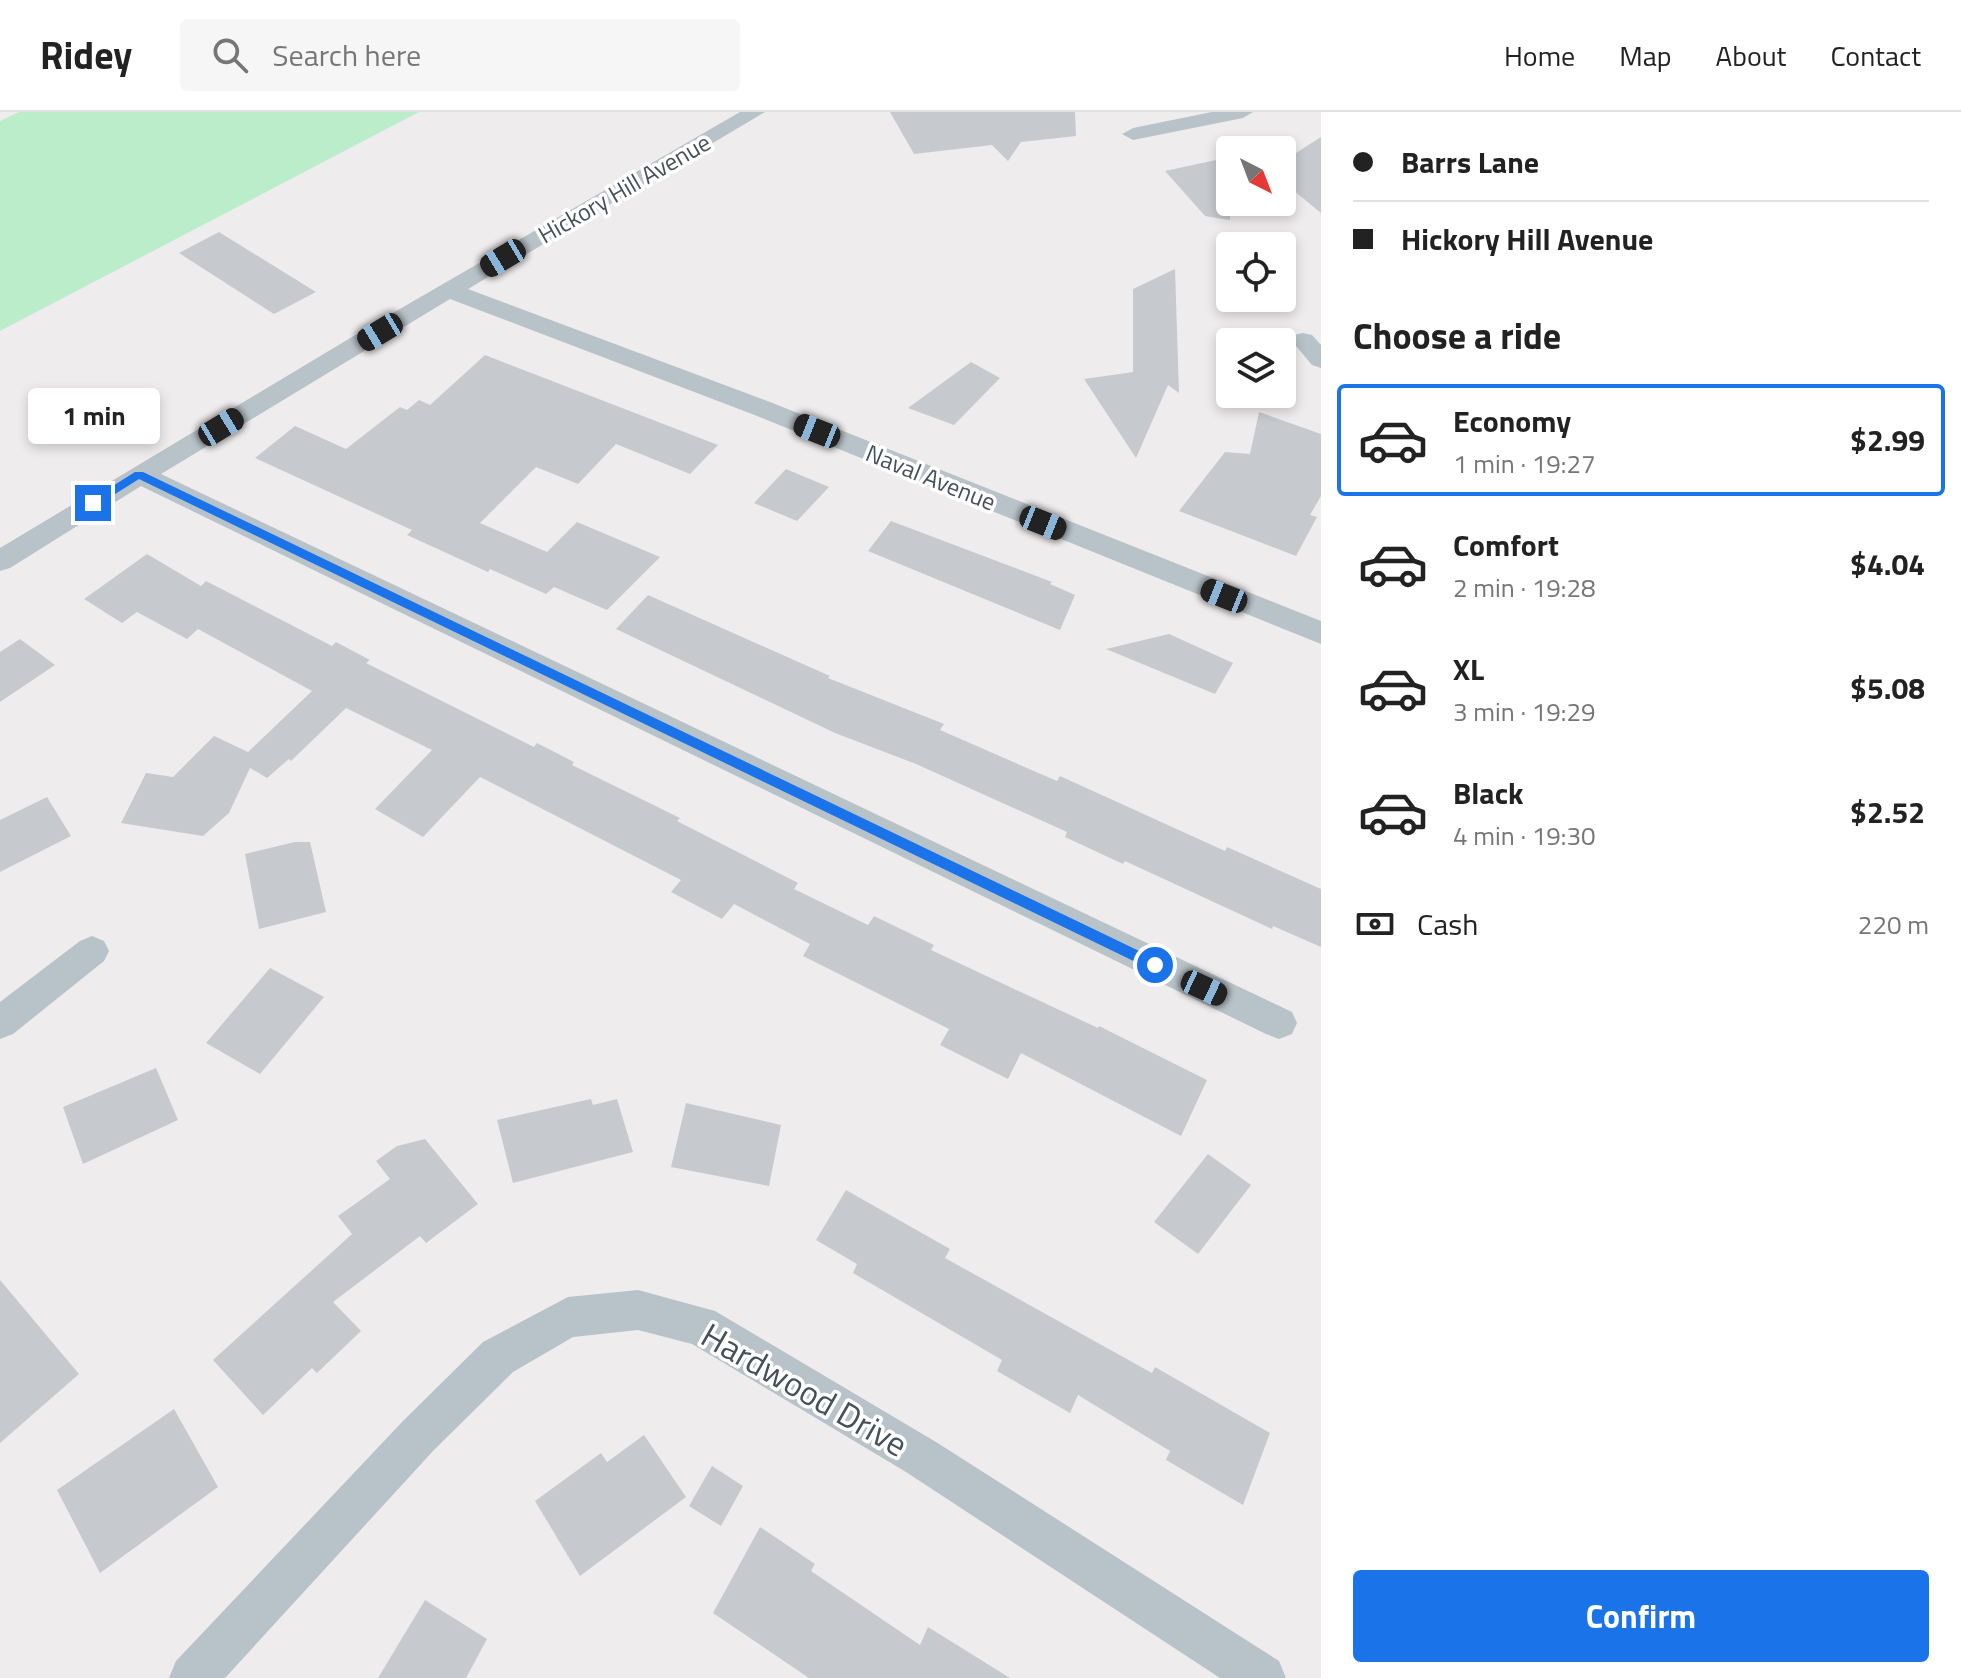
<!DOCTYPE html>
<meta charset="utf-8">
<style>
:root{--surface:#fff;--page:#f6f6f6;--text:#222;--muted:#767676;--line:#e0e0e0;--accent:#1a73e8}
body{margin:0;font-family:"Titillium Web",sans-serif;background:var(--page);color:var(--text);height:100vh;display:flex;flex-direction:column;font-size:30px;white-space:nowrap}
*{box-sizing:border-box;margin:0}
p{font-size:26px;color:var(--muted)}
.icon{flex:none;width:44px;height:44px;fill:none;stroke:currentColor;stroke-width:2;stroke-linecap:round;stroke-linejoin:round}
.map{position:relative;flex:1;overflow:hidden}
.panel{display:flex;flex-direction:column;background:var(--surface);width:640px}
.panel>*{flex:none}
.top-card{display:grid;align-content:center;height:176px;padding:0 32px;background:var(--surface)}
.needle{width:52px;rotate:138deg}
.controls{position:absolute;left:1216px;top:24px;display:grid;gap:16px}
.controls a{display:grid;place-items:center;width:80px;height:80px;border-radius:8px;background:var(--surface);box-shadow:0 4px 12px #0003;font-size:40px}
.end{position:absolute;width:36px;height:36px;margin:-18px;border:10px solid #1a73e8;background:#fff;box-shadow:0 0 0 4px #fff}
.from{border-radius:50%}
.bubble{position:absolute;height:56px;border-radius:8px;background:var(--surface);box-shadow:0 4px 12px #0003;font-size:26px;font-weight:700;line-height:56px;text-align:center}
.car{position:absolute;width:24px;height:48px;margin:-24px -12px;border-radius:10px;box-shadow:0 0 6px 2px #0007;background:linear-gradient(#222 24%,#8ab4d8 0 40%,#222 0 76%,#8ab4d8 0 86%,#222 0)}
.top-card b{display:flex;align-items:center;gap:28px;height:76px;font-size:30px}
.top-card b+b{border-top:2px solid var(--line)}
.top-card i{width:20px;height:20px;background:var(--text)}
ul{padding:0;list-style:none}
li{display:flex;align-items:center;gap:24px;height:112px;margin:0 16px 12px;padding:0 16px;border:4px solid transparent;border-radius:8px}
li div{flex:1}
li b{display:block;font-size:30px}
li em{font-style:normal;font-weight:700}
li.selected{border-color:var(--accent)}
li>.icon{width:72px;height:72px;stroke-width:1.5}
h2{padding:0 32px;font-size:36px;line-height:96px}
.pay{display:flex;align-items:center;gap:20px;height:88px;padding:0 32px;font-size:30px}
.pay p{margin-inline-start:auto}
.action{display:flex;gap:16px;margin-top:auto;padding:16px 32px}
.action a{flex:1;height:92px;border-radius:8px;background:var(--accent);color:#fff;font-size:32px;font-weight:700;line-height:92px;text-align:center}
header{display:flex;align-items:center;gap:48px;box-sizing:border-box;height:112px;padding:0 40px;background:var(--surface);border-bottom:2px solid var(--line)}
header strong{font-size:38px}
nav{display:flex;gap:44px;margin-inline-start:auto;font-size:28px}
.search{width:560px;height:72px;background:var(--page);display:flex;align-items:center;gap:20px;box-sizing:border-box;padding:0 28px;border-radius:8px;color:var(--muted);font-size:30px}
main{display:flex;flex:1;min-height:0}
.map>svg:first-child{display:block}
</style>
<header>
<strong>Ridey</strong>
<div class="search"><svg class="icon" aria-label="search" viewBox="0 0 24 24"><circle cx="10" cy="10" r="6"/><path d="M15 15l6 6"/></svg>Search here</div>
<nav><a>Home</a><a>Map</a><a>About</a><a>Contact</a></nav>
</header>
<main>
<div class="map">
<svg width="1321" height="1566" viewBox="0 0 1321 1566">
<rect width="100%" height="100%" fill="#efeced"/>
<path fill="#bbedca" d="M19,0h400l-419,219v-210z"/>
<g fill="#c6cacf">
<path d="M890,0h185l1,24 -55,6 -13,19 -16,-16 -78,9z"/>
<path d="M1321,25v76l-39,-32v-19z"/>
<path d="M1230,45v63l-25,-4 -40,-45z"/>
<path d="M219,120l97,60 -42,22 -95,-61z"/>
<path d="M1175,157l4,124 -11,-8 -32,73 -52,-79 49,-7v-83z"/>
<path d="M485,243l233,90 -28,29 -74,-30 -38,40 -42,-17 -56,56 67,29 30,-30 83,35 -53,53 -53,-23 -8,7 -56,-25 -2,3 -81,-37 5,-5 -157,-72 40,-32 51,23 54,-42 7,3 12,-10 11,5z"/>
<path d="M971,250l29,16 -46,47 -46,-17z"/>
<path d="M1259,300l62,22v62l-11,19 7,2 -21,39 -117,-45 46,-59 25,2z"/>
<path d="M786,357l43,18 -32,34 -43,-18z"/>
<path d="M891,409l161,61 -2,2 25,11 -15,35 -192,-79z"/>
<path d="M147,442l54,32 5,-5 126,65 4,-4 34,18 -4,3 168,84 3,-4 37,19 -2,3 108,53 -3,3 121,62 -4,6 74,36 6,-9 60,29 -3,5 167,78 1,-2 108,54 -26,56 -160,-83 -13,26 -68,-34 9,-16 -146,-73 7,-12 -76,-40 -12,15 -51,-27 10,-12 -201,-103 -57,60 -48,-28 57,-59 -86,-42 -55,53 -2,-2 -22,19 -17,-10 -21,45 -26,23 -82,-13 25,-50 27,4 41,-41 34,16 64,-61 -114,-62 -11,10 -50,-27 -15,11 -38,-24z"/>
<path d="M648,483l182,81 -2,2 116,46 -4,6 117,51 3,-5 165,75 2,-4 94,42v58l-48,-21 -1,3 -147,-68 -2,3 -58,-27 2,-5 -151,-68 -81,-31 -219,-104z"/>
<path d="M1169,522l64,29 -18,31 -109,-45z"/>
<path d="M20,527l35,26 -55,37v-50z"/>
<path d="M47,685l24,39 -71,36v-52z"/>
<path d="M295,730h15l16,70 -67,17 -14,-75z"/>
<path d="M270,856l54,29 -64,77 -54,-31z"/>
<path d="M156,956l22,52 -95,44 -20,-57z"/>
<path d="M591,987l2,6 24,-6 16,53 -120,31 -16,-63z"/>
<path d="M686,991l95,22 -12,61 -98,-19z"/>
<path d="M425,1027l53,65 -52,39 -6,-7 -87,66 28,29 -44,42 -5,-5 -49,47 -50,-55 139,-126 -14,-18 52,-37 -14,-18 21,-15z"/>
<path d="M1208,1042l43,31 -53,69 -44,-32z"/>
<path d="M846,1078l104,59 -5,9 207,115 3,-6 115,66 -27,72 -77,-45 4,-9 -92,-56 -8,18 -73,-42 5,-11 -149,-87 4,-9 -41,-24z"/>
<path d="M0,1168l79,94 -79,69z"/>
<path d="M174,1297l44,78 -118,86 -43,-83z"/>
<path d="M644,1323l42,62 -106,79 -45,-75 66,-48 6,9z"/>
<path d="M712,1354l31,20 -22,40 -32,-20z"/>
<path d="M760,1415l55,37 -4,7 109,74 8,-18 82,51h-201l-96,-65z"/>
<path d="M425,1488l62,39 -21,39h-88z"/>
</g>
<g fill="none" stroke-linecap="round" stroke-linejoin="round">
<g fill="#b8c2c9" fill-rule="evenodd">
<path d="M740,0h25l-297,177 302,113 551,219v23l-569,-230 -302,-115 -289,175 1131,538 5,11 -5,11 -13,5 -13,-5 -1125,-548 -131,82 -10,3v-23l367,-220z"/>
<path d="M1212,0h41l-10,6 -110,22 -11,-6 11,-6z"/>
<path d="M1303,221l9,2 9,10v23l-9,-3 -21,-25 3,-5z"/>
<path d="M92,824l12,5 5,10 -5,10 -91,73 -13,5v-37l80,-61z"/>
<path d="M638,1178l77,21 221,131 343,219 7,17h-66l-314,-206 -214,-128 -54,-14 -65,7 -60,35 -80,79 -208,227h-56l7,-17 227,-240 80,-79 85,-45z"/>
</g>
</g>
<path fill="#1a73e8" d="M135,360h8l1017,489 2,4 -2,4h-10l-1011,-490 -43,27h-7v-5z"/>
<g text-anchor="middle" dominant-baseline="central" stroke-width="7" stroke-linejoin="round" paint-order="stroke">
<g font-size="24" fill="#455159" stroke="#fff">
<text transform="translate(624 76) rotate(-30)">Hickory Hill Avenue</text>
<text transform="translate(931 365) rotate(22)">Naval Avenue</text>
</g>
<g font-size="34" fill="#455159" stroke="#fff">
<text transform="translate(805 1277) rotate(30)">Hardwood Drive</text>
</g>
</g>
</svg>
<div class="controls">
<a><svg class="needle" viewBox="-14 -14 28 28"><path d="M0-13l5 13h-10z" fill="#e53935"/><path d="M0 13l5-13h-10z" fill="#767676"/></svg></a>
<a><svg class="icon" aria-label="locate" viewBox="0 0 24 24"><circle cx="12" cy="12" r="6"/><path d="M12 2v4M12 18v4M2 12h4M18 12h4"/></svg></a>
<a><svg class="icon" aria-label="layers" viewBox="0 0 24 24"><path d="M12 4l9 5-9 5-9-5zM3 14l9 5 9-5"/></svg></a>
</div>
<i class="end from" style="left:1155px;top:853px"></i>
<i class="end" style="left:93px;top:391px"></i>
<div class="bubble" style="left:28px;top:276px;width:132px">1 min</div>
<i class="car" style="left:503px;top:146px;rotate:239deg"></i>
<i class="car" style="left:380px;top:220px;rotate:239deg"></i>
<i class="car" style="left:221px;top:315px;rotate:59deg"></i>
<i class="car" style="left:817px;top:319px;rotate:292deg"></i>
<i class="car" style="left:1043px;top:411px;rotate:112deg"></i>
<i class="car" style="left:1224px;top:484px;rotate:292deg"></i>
<i class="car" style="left:1204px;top:876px;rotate:115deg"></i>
</div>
<section class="panel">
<div class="top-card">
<b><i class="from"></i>Barrs Lane</b>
<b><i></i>Hickory Hill Avenue</b>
</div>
<h2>Choose a ride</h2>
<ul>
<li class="selected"><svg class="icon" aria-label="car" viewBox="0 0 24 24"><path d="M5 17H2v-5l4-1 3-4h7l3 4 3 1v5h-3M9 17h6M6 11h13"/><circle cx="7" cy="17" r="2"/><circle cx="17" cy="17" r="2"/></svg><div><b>Economy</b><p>1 min · 19:27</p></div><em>$2.99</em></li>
<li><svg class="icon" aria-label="car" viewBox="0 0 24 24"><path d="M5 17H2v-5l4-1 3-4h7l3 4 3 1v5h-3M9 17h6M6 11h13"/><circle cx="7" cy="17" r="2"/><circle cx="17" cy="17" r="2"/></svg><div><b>Comfort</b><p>2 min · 19:28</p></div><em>$4.04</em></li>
<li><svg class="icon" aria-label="car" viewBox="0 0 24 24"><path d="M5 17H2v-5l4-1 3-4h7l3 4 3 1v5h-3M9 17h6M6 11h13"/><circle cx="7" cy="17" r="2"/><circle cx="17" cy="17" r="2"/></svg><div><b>XL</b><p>3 min · 19:29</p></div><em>$5.08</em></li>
<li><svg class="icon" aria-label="car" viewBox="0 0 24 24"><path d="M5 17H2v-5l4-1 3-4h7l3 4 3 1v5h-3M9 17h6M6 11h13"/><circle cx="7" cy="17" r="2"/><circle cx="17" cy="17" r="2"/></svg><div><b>Black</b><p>4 min · 19:30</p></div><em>$2.52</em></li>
</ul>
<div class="pay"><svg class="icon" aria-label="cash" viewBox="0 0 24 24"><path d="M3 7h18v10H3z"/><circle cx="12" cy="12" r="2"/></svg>Cash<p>220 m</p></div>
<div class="action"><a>Confirm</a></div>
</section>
</main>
